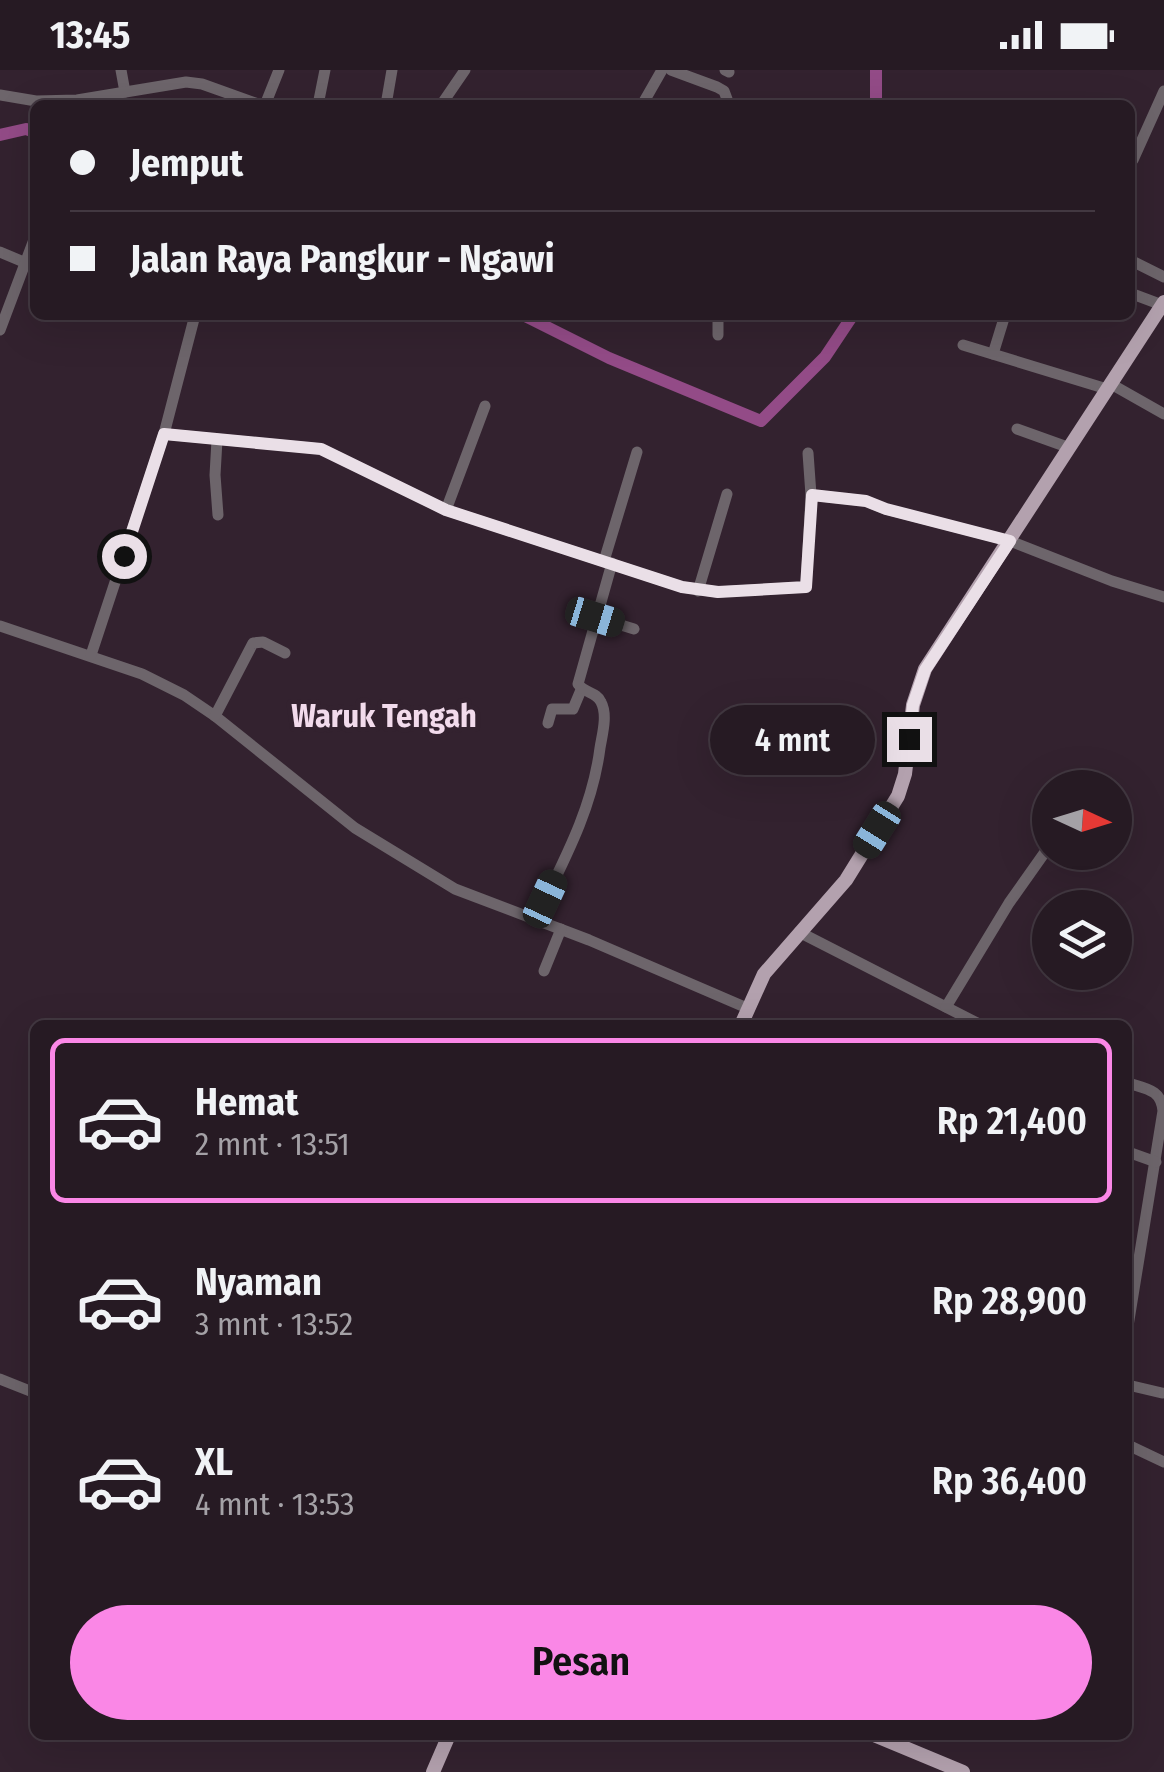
<!DOCTYPE html>
<html lang="id">
<meta charset="utf-8">
<style>
:root{--surface:#261a23;--page:#322730;--text:#f1f3f6;--muted:#a4a1a6;--line:#423841;--accent:#fa87e6}
body{margin:0;font-family:"Fira Sans Condensed",sans-serif;background:var(--page);color:var(--text);height:100vh;display:flex;flex-direction:column;font-size:38px;white-space:nowrap}
*{box-sizing:border-box;margin:0}
p{font-size:32px;color:var(--muted)}
.icon{flex:none;width:55px;height:55px;fill:none;stroke:currentColor;stroke-width:2;stroke-linecap:round;stroke-linejoin:round}
.map{position:relative;flex:1;overflow:hidden}
.details{position:absolute;left:30px;top:950px;width:1102px;height:720px;display:flex;flex-direction:column;background:var(--surface);border-radius:15px;box-shadow:0 10px 40px #0002,0 0 0 2px var(--line)}
.details>*{flex:none}
.hud{position:absolute;left:30px;top:30px;width:1105px;height:220px;border-radius:15px;box-shadow:0 10px 40px #0002,0 0 0 2px var(--line);display:grid;align-content:center;height:220px;padding:0 40px;background:var(--surface)}
.needle{width:65px;rotate:94deg}
.tools{position:absolute;left:1032px;top:700px;display:grid;gap:20px}
.tools a{display:grid;place-items:center;width:100px;height:100px;border-radius:50%;background:var(--surface);box-shadow:0 10px 40px #0002,0 0 0 2px var(--line);font-size:50px}
.end{position:absolute;width:45px;height:45px;margin:-22px;border:12px solid #eadfe7;background:#111;box-shadow:0 0 0 5px #111}
.from{border-radius:50%}
.bubble{position:absolute;height:70px;border-radius:35px;background:var(--surface);box-shadow:0 10px 40px #0002,0 0 0 2px var(--line);font-size:32px;font-weight:600;line-height:70px;text-align:center}
.car{position:absolute;width:30px;height:60px;margin:-30px -15px;border-radius:12px;box-shadow:0 0 8px 2px #0007;background:linear-gradient(#222 24%,#8ab4d8 0 40%,#222 0 76%,#8ab4d8 0 86%,#222 0)}
.hud b{display:flex;align-items:center;gap:35px;height:95px;font-size:38px}
.hud b+b{border-top:2px solid var(--line)}
.hud i{width:25px;height:25px;background:var(--text)}
ul{padding:18px 0 0;list-style:none}
li{display:flex;align-items:center;gap:30px;height:165px;margin:0 20px 15px;padding:0 20px;border:5px solid transparent;border-radius:15px}
li div{flex:1}
li b{display:block;font-size:38px}
li em{font-style:normal;font-weight:600}
li.current{border-color:var(--accent)}
li>.icon{width:90px;height:90px;stroke-width:1.5}
.button{display:flex;gap:20px;margin-top:auto;padding:20px 40px}
.button a{flex:1;height:115px;border-radius:60px;background:var(--accent);color:#111;font-size:40px;font-weight:600;line-height:115px;text-align:center}
.status{display:flex;justify-content:space-between;align-items:center;height:70px;padding:0 50px;background:var(--surface);direction:ltr}
.status svg{height:28px;fill:currentColor}
.map>svg:first-child{display:block}
</style>
<div class="status"><b>13:45</b><svg viewBox="0 0 49 12"><path d="M0 12V9h3v3zM5 12V6h3v6zM10 12V3h3v9zM15 12V0h3v12zM26 1h20v11H26zM47 4h2v5h-2z"/></svg></div>
<div class="map">
<svg width="1164" height="1702" viewBox="0 0 1164 1702">
<rect width="100%" height="100%" fill="#33222f"/>
<g fill="none" stroke-linecap="round" stroke-linejoin="round">
<g stroke="#934b87" stroke-width="12">
<path d="M876,0v35"/>
<path d="M0,65l26,-6 9,3"/>
<path d="M523,245l86,43 152,63 64,-64 28,-42"/>
</g>
<g stroke="#6d656b" stroke-width="11">
<path d="M121,0l4,22"/>
<path d="M671,0l46,17 7,4 3,8"/>
<path d="M725,0l4,2"/>
<path d="M0,25l36,6 41,-1 109,-18 16,2 59,21"/>
<path d="M265,35l14,-35"/>
<path d="M318,35l7,-35"/>
<path d="M386,35l6,-35"/>
<path d="M441,35l24,-35"/>
<path d="M642,35l20,-35"/>
<path d="M1133,90l31,-69"/>
<path d="M0,182l26,11"/>
<path d="M1132,191l32,16"/>
<path d="M1130,223l32,12"/>
<path d="M718,245v20"/>
<path d="M0,260l35,-93"/>
<path d="M963,275l144,44"/>
<path d="M993,284l12,-39"/>
<path d="M1111,314l53,30"/>
<path d="M1017,359l53,19"/>
<path d="M164,364l157,15 125,61 236,77 35,5 89,-5 5,-92 55,6 19,8 125,32 102,40 52,16"/>
<path d="M217,370l-2,35 3,40"/>
<path d="M808,383l3,42"/>
<path d="M446,440l39,-104"/>
<path d="M604,491l33,-109"/>
<path d="M698,521l29,-97"/>
<path d="M595,547l39,12"/>
<path d="M0,556l142,48 42,21 31,21 140,112 100,61 134,51 158,68"/>
<path d="M91,585l73,-221 31,-119"/>
<path d="M215,646l38,-73 10,-1 22,11"/>
<path d="M548,653l4,-14h21l8,-19"/>
<path d="M535,850c27,-56 57,-109 65,-172 2,-13 8,-33 1,-46 -4,-10 -17,-9 -23,-18l34,-121"/>
<path d="M799,862l182,93"/>
<path d="M544,901l17,-42"/>
<path d="M946,937l63,-104 41,-58"/>
<path d="M1128,1013c18,6 33,6 35,28l-35,215"/>
<path d="M1128,1082l28,10"/>
<path d="M0,1309l35,14"/>
<path d="M1128,1315l34,8"/>
<path d="M1128,1375l36,17"/>
</g>
<g stroke="#b3a1ae" stroke-width="14">
<path d="M741,955l23,-51 82,-94 52,-84 7,-22 8,-69 12,-36 239,-367"/>
<path d="M874,1665l89,37"/>
<path d="M433,1702l16,-37"/>
</g>
</g>
<g fill="none" stroke-linecap="round" stroke-linejoin="round">
<path stroke="#eadfe7" stroke-width="12" d="M124,486l40,-122 157,15 125,61 236,77 36,5 88,-5 6,-92 54,6 20,8 124,32 -85,129 -12,35 -4,34"/>
</g>
<g text-anchor="middle" dominant-baseline="central" stroke-width="10" stroke-linejoin="round" paint-order="stroke">
<g font-size="32" font-weight="bold" fill="#f2dbec" stroke="#33222f">
<text x="384" y="646">Waruk Tengah</text>
</g>
</g>
</svg>
<div class="tools">
<a><svg class="needle" viewBox="-14 -14 28 28"><path d="M0-13l5 13h-10z" fill="#e53935"/><path d="M0 13l5-13h-10z" fill="#a4a1a6"/></svg></a>
<a><svg class="icon" aria-label="layers" viewBox="0 0 24 24"><path d="M12 4l9 5-9 5-9-5zM3 14l9 5 9-5"/></svg></a>
</div>
<i class="end from" style="left:124px;top:486px"></i>
<i class="end" style="left:909px;top:669px"></i>
<div class="bubble" style="left:710px;top:635px;width:165px">4 mnt</div>
<i class="car" style="left:595px;top:547px;rotate:107deg"></i>
<i class="car" style="left:877px;top:760px;rotate:212deg"></i>
<i class="car" style="left:545px;top:829px;rotate:25deg"></i>
<div class="hud">
<b><i class="from"></i>Jemput</b>
<b><i></i>Jalan Raya Pangkur - Ngawi</b>
</div>
<section class="details">
<ul>
<li class="current"><svg class="icon" aria-label="car" viewBox="0 0 24 24"><path d="M5 17H2v-5l4-1 3-4h7l3 4 3 1v5h-3M9 17h6M6 11h13"/><circle cx="7" cy="17" r="2"/><circle cx="17" cy="17" r="2"/></svg><div><b>Hemat</b><p>2 mnt · 13:51</p></div><em>Rp 21,400</em></li>
<li><svg class="icon" aria-label="car" viewBox="0 0 24 24"><path d="M5 17H2v-5l4-1 3-4h7l3 4 3 1v5h-3M9 17h6M6 11h13"/><circle cx="7" cy="17" r="2"/><circle cx="17" cy="17" r="2"/></svg><div><b>Nyaman</b><p>3 mnt · 13:52</p></div><em>Rp 28,900</em></li>
<li><svg class="icon" aria-label="car" viewBox="0 0 24 24"><path d="M5 17H2v-5l4-1 3-4h7l3 4 3 1v5h-3M9 17h6M6 11h13"/><circle cx="7" cy="17" r="2"/><circle cx="17" cy="17" r="2"/></svg><div><b>XL</b><p>4 mnt · 13:53</p></div><em>Rp 36,400</em></li>
</ul>
<div class="button"><a>Pesan</a></div>
</section>
</div>
